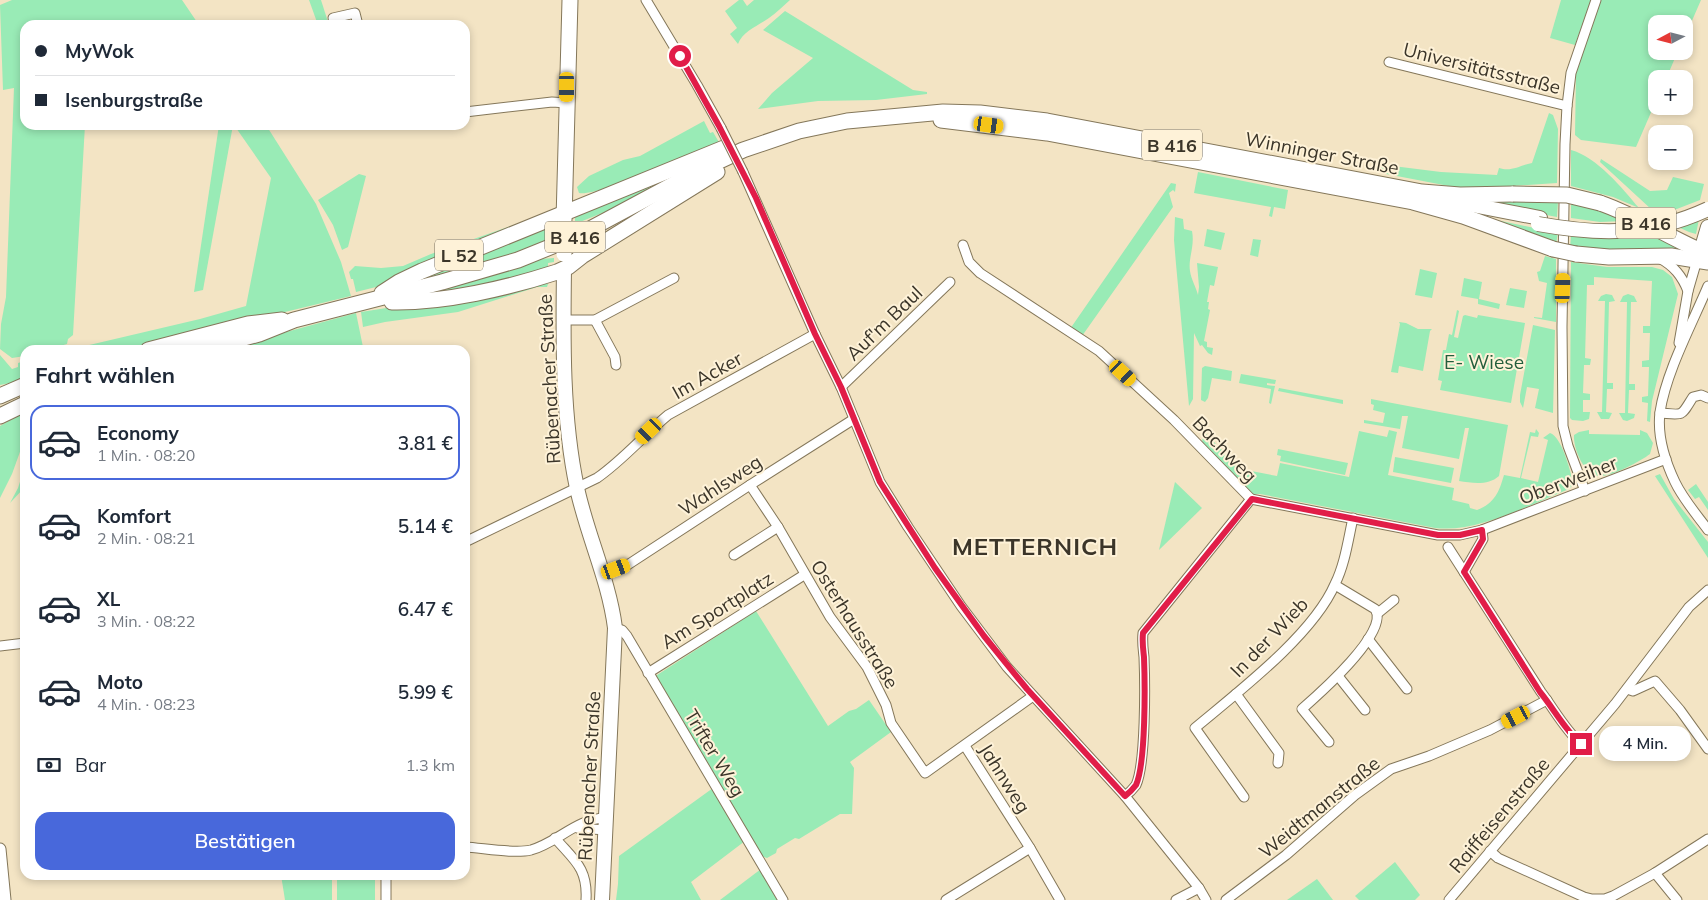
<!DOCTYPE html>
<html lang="de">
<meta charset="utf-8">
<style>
:root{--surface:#fff;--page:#f6f6f7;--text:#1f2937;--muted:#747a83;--line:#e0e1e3;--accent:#4868db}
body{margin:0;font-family:Mulish,sans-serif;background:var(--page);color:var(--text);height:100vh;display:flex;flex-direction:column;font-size:19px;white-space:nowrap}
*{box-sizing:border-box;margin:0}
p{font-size:16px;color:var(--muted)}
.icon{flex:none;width:28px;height:28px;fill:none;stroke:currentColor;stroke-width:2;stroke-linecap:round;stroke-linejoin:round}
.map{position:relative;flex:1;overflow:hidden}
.side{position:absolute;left:20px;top:345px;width:450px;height:535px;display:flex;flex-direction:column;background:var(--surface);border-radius:15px;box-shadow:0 2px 8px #0003}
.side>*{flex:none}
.top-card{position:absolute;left:20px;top:20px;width:450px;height:110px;border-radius:15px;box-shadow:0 2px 8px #0003;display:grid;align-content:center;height:110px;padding:0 15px;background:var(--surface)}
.needle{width:32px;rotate:263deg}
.fabs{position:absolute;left:1648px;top:15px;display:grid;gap:10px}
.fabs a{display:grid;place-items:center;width:45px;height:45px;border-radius:10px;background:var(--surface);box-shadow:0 2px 8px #0003;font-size:25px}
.end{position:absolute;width:22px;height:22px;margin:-11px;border:6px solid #e11d48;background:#fff;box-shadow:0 0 0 2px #fff}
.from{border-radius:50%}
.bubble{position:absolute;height:35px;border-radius:15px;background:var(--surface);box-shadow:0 2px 8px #0003;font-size:16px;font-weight:600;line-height:35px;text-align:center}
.car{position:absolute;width:15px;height:30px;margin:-15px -8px;border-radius:6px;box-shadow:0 0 4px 1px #0007;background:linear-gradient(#f5c518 24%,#345 0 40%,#f5c518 0 76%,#345 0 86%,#f5c518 0)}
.top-card b{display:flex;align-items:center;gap:18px;height:48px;font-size:19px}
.top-card b+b{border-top:1px solid var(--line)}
.top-card i{width:12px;height:12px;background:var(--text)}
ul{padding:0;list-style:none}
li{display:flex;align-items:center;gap:15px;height:75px;margin:0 10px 8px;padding:0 5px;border:2px solid transparent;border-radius:15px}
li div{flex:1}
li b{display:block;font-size:19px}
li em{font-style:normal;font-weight:600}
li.selected{border-color:var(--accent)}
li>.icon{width:45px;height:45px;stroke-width:1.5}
h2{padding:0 15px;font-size:22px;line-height:60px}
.pay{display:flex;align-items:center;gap:12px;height:55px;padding:0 15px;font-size:19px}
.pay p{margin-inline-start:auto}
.button{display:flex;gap:10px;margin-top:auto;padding:10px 15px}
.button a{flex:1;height:58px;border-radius:15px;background:var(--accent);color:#fff;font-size:20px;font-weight:600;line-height:58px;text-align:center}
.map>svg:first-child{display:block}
</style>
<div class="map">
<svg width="1708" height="900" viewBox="0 0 1708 900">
<rect width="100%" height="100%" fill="#f3e4c4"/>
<g fill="#99ebb6">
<path d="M12,0h170l17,25h-174v100h60l-12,210 -5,4 -1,5 -21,6h-21v6l-13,2 -12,-9 1,-25 5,-27 8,-209 -11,2 -3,-85z"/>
<path d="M309,0h12l8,25h-11z"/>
<path d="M739,0h4l4,6 7,-6h36c-7,6 -14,13 -21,18 -11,8 -26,13 -31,26l-8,-10 7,-6 -12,-17z"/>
<path d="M1561,0h30l-16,45 -25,-7z"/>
<path d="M1600,0h101l-17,39v-15h-28v27h22l-12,28h-10v22l-20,46 -55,-7 -6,-5 1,-62z"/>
<path d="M785,11l128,79 14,2v2l-51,6 -58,1 -60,8 14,-16 41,-35 -50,-28z"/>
<path d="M1549,113l4,2 5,14 -1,54 -75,5 -28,-1 -78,-15 1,-8 64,8 56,3 2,-7c13,4 21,-3 33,-5z"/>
<path d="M704,121l6,12 3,-1 7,12c-24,10 -122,53 -141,49l-2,-6 12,-11 34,-16 17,-4z"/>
<path d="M219,125h14l-30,165 -9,2z"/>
<path d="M234,125h32l50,79 25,58 10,34 -223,54h-60l132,-31 46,-13 25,-128z"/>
<path d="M1571,150c26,7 51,38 68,58l-26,-11 -42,-11z"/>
<path d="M1601,159l49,32 17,-1 6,-13 31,7 -4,16 -36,14 -13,-5 -51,-47z"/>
<path d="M685,169l-68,38 -42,17v-9z"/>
<path d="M1198,172l90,18 -3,19 -11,-2 -2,10 -3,-1 2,-9 -77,-14z"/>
<path d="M359,174l7,2 -18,71 -6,3 -9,-25 -15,-25z"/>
<path d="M1171,183l5,1 -1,8 -2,-2 -4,3 4,14 -91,129 -12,-7z"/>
<path d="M1507,200l51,1 -1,16 -75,-14z"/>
<path d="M1575,202l48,16 2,3 -25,1 -29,-4v-15z"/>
<path d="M545,214l-161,71 -28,7 -3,-13h-2l-2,-7 6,-6 26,2 22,-2 28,-12z"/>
<path d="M1175,217l8,2 1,10 8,2c3,15 -4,27 -2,40 1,8 6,16 8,24l1,-8 -2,-24 21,4 -4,19 -4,-1 -3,17h2l-1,7 2,1 -6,31 3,1v5l6,1 -1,7 -4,-2 -6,-8 -2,1 -6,-13 -1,66 -4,7 -13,-142 -2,-24z"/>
<path d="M1487,218l71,15 -2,11z"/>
<path d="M1699,219l-3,15 -7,-2 -11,-5z"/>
<path d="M553,225v10l-5,7 -45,17 -92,24z"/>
<path d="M1207,229l18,4 -4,17 -17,-4z"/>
<path d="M1659,234l25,13 -2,8 -112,-6 1,-14 62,1z"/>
<path d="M1253,239l8,1 -3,17 -8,-2z"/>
<path d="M1545,256l11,3v63l-22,-4v-1l8,1 5,-35 -8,-2 -2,-9 3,-1z"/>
<path d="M554,258v4l-6,1v7l-50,14 -90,14 132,-39z"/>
<path d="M1571,262l36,5h45l11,3 9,7 6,17 -26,107 -2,21 -3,-1 1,-18 -6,-1v-5l6,-1 1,-29h-7v-6l7,-1 1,-27h-7v-7h7l2,-45 -58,-4v8h-7l-2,73 6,1 -1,6h-6l-1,28 7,1v6h-7v12h7l-1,7 -6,2 -11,-1 -2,-2z"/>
<path d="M1420,269l17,4 -5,25 -17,-3z"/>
<path d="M1464,278l18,4 -3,17 21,5 -1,5 -21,-5v-5l-17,-3z"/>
<path d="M545,283l3,1 -1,3h-10l-79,25 -73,10 -22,5 -2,-15z"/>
<path d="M1510,288l17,3 -3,17 -18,-3z"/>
<path d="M1606,294l6,1 3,6 -6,1 -2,81h6v6h-6l-1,23 6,1 -3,6h-8l-4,-7h5l3,-111h-7l3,-5z"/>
<path d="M1628,294l6,2 3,6h-6l-2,82h6v6h-6l-1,23 7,1 -1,4 -7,3 -4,-1 -4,-7h6l2,-111h-7l3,-6z"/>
<path d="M1457,310l2,1 -5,26 4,1 5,-22 2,-1 12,3 1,-3 47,8 -14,80 -71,-13 2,-9 -4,-1 5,-30h3l3,-16 3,1z"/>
<path d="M356,313l7,34h-7l-1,3h-135z"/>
<path d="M1399,322l7,1 12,6h14l-2,2 -7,40 -24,-5 -1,7 -7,-1 9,-48z"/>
<path d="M1533,325l22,5 -2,83 -18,-5 4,-19 -12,-2 -4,21 -3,-6v-7z"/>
<path d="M0,355l12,14 6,-2v-4l7,-2v19l-25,5z"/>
<path d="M1205,366l27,5 -1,10 -19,-3 -4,20 -3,4 -4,-2 1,-32z"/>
<path d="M1241,374l35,6 -1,4 -8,-1v2l8,1 -4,18 -2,-1 2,-14 -32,-6z"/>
<path d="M1279,388l64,12v4l-65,-13z"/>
<path d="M1371,399l137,26 -9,51c-11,10 -27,7 -40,5l10,-53h-4l-6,31 -57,-11 6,-32h-6l-2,13 -36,-6v-3l19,3 2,-10 -12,-3 1,-5 -3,-1z"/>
<path d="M25,412v26l-13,36 -12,24v-72z"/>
<path d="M1536,429l3,4 -1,4 -7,-1 -10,42 17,4 10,-42 -5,-2 7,-5c12,4 20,37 23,49l-1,4 -3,3c-40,16 -91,44 -134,39l-175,-34h-7l-51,-49 1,-14 38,38 36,7 3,-13 69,14 10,-46 28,6 2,-7 8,2 -9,43 66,13 -2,12 17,4 1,4 7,2c18,-7 22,-18 27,-35l16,3 10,-46 5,1z"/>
<path d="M1589,430v4l51,1v-5l7,3 6,10 -3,11c-9,7 -39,23 -50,22 -16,0 -27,-28 -26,-41l5,-3z"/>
<path d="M1278,449l70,14 -3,12 -65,-14 1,-5 -4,-1z"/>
<path d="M1395,457l59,11 -3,15 -58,-11z"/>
<path d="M25,466v21l-15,16 8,-15z"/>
<path d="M1660,474l14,25 34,43v16l-53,-82z"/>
<path d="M1175,482l27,26 -43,42z"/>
<path d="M1696,484l12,18v8l-9,-13 -4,2 -7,-9z"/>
<path d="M756,611l72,115 21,-15 7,-2 13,-9 22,32 -41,30 4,6 -2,46h-12l-41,25 -4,-1 -18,11 -1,4 -9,5 -6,-2 -107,-179z"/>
<path d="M713,788l32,53 -54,41 10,18h-85l2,-16 1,-28z"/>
<path d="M1395,862l25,33 -5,5h-56l-4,-4z"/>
<path d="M761,869l18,31h-59z"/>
<path d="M281,875h51v25h-47z"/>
<rect x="337" y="875" width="38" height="25"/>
<path d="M1317,879l16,21h-46z"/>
</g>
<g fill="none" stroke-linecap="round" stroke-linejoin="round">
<defs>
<g id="minor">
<path d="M646,0l51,85 24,43"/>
<path d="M335,25l-2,-7 22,-5 3,12"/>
<path d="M1389,62l178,44"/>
<path d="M465,112l87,-10 15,1"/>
<path d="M743,172l72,162 26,53 39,95 28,45 53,79 46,61 118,129 74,92 7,12"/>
<path d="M963,245l6,17 11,11 119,78 75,69 77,79"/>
<path d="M1659,258c15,8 23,18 29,33"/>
<path d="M1708,286c-16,38 -42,86 -48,126 -3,24 5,49 15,70 8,17 22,33 33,48"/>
<path d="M564,320h31l79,-42"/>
<path d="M595,320l20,37 1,8"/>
<path d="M1679,343l9,-52 9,-31"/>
<path d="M841,387l109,-105"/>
<path d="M1660,413c25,2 20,4 33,-16l8,-2 7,3"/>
<path d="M750,485l28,42 52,90 37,50 19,38 5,18 34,50 108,-77"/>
<path d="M1585,491l-17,-45 -5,-20 -1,-99 3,-183 2,-38 4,-33 25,-73"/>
<path d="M1251,499l187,36h22l22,-5 184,-71"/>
<path d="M465,542l132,-64c26,-18 47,-43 71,-63l147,-81"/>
<path d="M1448,547l93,145c13,17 24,38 40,52"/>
<path d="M734,555l44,-28"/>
<path d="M1464,572l19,-33 -1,-9"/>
<path d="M602,574l27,-10 121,-79 104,-66"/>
<path d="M1378,613l16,-13"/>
<path d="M615,628l7,2 5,6 156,264"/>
<path d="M1368,639l39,50"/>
<path d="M0,646l25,-3"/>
<path d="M648,673l156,-98"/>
<path d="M1338,676l27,34"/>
<path d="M1627,689l6,2 22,-10 25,29 28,39"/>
<path d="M1236,694l43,59 -1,10"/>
<path d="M1329,742l-27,-33c16,-14 89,-78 73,-100l-40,-24"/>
<path d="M965,746l65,102 30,52"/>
<path d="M1125,796c4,-3 8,-7 11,-11 10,-22 9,-103 8,-128 -1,-9 -2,-15 -1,-24l108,-134"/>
<path d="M1244,797l-49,-69c43,-36 118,-93 140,-144 10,-20 13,-44 18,-66"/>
<path d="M577,828l29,2"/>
<path d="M555,838c19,22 33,30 31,62"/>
<path d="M465,847c18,1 49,7 66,3 26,-7 46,-32 75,-32"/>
<path d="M1490,851l8,7 86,39 8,2h13l8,-3 42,-23 53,-34"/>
<path d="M1655,873l22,27"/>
<path d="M386,900v-25"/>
<path d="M946,900l84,-52"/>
<path d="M1176,900l23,-12"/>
<path d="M1226,900l60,-45 69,-60 36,-26 38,-13 61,-26 57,-30"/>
<path d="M1449,900l166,-196 74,-97 19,-17"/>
</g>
<path id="tertiary" d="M0,849l5,51"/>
<g id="secondary">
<path d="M1440,197l22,6 78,15"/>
<path d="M1701,251l7,-24"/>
<path d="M564,269c-1,72 -2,148 13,219 10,47 32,92 38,140l-13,272"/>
</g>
<g id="primary">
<path d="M941,120l106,13 366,69 50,14 90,33"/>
<path d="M1600,203c38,13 71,36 108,51"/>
<path d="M564,220l6,-220"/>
<path d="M1576,254l33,3 62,-1 37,6"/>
<path d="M382,293l17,-11 23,-11 302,-123"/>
<path d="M392,302c52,1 116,-14 165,-30l11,-5 14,-11 135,-84"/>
<path d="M148,350l100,-26 34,-4"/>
<path d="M200,350l59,-16 35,-14 148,-38 76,-22 57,-23 125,-67 43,-20 56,-19 48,-10 96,-9 37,1 67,8 375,71 38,3 53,-1"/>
<path d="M0,396l25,-11"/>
<path d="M0,416l25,-12"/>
</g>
</defs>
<use href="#minor" stroke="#84775a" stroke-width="11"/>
<use href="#tertiary" stroke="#84775a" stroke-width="13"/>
<use href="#secondary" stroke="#84775a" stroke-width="16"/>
<use href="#primary" stroke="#84775a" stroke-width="17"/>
<use href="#minor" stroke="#fff" stroke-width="9"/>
<use href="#tertiary" stroke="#fff" stroke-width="11"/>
<use href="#secondary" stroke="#fff" stroke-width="14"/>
<use href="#primary" stroke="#fff" stroke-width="15"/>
<defs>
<path id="minor-bridge" d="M721,128l22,44"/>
<path id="secondary-bridge" d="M1538,224c61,11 112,12 170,-15"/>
<g id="primary-bridge">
<path d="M1513,194l54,1 33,8"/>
<path d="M1553,249l23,5"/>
<path d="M564,254v-25"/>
</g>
</defs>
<use href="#minor-bridge" stroke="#84775a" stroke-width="11" stroke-linecap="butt"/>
<use href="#secondary-bridge" stroke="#84775a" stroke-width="16" stroke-linecap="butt"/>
<use href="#primary-bridge" stroke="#84775a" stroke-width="17" stroke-linecap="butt"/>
<use href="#minor-bridge" stroke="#fff" stroke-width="9"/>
<use href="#secondary-bridge" stroke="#fff" stroke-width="14"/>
<use href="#primary-bridge" stroke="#fff" stroke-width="15"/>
</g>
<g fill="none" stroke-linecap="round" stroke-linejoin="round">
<path stroke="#e11d48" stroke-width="6" d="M680,56l39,70 37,72 59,136 26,53 39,95 55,86 49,68 43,53 98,107c4,-3 8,-7 11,-11 10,-22 9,-102 8,-128 -1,-9 -2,-15 -1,-24l109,-134 186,36h22l22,-5 1,9 -19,33 76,120c14,17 25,38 41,52"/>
</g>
<g text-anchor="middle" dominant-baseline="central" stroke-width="4" stroke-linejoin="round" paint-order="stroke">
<g fill="#fef2d8" stroke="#766e5e" stroke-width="1">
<rect x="1142" y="129.5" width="60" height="31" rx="4"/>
<rect x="1616" y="207.5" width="60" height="31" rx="4"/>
<rect x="545" y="221.5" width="60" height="31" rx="4"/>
<rect x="435" y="239.5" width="48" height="31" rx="4"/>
</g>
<g font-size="18" font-weight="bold" fill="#3b3529">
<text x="1172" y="145">B 416</text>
<text x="1646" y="223">B 416</text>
<text x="575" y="237">B 416</text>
<text x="459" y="255">L 52</text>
</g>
<g font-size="19" fill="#3b3529" stroke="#fef2d8">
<text transform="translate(1482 68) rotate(14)">Universitätsstraße</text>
<text transform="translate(1322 153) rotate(11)">Winninger Straße</text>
<text transform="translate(884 323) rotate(-44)">Auf'm Baul</text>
<text transform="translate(707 375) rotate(-29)">Im Acker</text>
<text transform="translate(549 379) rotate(-93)">Rübenacher Straße</text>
<text transform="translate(1225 449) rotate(46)">Bachweg</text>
<text transform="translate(1568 480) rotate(-21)">Oberweiher</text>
<text transform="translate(720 485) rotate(-33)">Wahlsweg</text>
<text transform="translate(717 610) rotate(-32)">Am Sportplatz</text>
<text transform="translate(855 624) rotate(58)">Osterhausstraße</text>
<text transform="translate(1269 637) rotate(-46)">In der Wieb</text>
<text transform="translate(715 753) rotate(59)">Trifter Weg</text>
<text transform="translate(589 776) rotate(-87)">Rübenacher Straße</text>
<text transform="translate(1005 778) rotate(58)">Jahnweg</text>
<text transform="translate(1319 807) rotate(-39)">Weidtmanstraße</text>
<text transform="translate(1499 815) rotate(-50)">Raiffeisenstraße</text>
</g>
<g font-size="19" fill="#235e3c" stroke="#fef2d8">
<text x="1484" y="362">E- Wiese</text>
</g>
<g font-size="24" font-weight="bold" letter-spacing="1" fill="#3b3529" stroke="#fef2d8">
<text x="1035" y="546">METTERNICH</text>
</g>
</g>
</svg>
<div class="fabs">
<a><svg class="needle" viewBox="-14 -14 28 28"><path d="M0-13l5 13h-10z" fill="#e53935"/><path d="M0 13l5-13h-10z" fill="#747a83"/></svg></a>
<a>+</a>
<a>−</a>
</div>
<i class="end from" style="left:680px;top:56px"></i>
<i class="end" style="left:1581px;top:744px"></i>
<div class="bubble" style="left:1599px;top:726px;width:92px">4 Min.</div>
<i class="car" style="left:567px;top:87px;rotate:180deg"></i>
<i class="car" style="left:989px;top:125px;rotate:98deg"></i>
<i class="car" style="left:1563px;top:288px;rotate:2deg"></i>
<i class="car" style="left:1123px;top:373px;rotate:133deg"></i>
<i class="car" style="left:649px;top:431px;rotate:226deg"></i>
<i class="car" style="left:616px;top:569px;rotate:70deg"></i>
<i class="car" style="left:1516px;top:717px;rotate:243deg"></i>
<div class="top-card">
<b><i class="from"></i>MyWok</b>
<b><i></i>Isenburgstraße</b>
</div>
<section class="side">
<h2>Fahrt wählen</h2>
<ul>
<li class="selected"><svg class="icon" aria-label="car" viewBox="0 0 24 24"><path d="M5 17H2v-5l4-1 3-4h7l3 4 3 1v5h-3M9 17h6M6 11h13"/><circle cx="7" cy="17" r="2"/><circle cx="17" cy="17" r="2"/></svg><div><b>Economy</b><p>1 Min. · 08:20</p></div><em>3.81 €</em></li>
<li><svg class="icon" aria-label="car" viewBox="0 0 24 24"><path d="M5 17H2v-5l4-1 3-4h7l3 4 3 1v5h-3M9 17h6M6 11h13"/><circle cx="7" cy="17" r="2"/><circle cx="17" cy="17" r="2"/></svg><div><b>Komfort</b><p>2 Min. · 08:21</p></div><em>5.14 €</em></li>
<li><svg class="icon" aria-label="car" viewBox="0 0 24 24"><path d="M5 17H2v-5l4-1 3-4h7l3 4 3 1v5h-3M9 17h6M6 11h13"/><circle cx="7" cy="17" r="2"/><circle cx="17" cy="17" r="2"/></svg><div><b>XL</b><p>3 Min. · 08:22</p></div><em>6.47 €</em></li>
<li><svg class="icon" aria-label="car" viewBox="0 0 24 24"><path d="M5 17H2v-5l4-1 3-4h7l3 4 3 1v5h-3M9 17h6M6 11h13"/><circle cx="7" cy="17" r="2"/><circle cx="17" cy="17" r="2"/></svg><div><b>Moto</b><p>4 Min. · 08:23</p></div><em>5.99 €</em></li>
</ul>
<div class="pay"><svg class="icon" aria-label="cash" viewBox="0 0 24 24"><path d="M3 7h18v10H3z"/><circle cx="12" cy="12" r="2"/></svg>Bar<p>1.3 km</p></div>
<div class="button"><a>Bestätigen</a></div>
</section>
</div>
